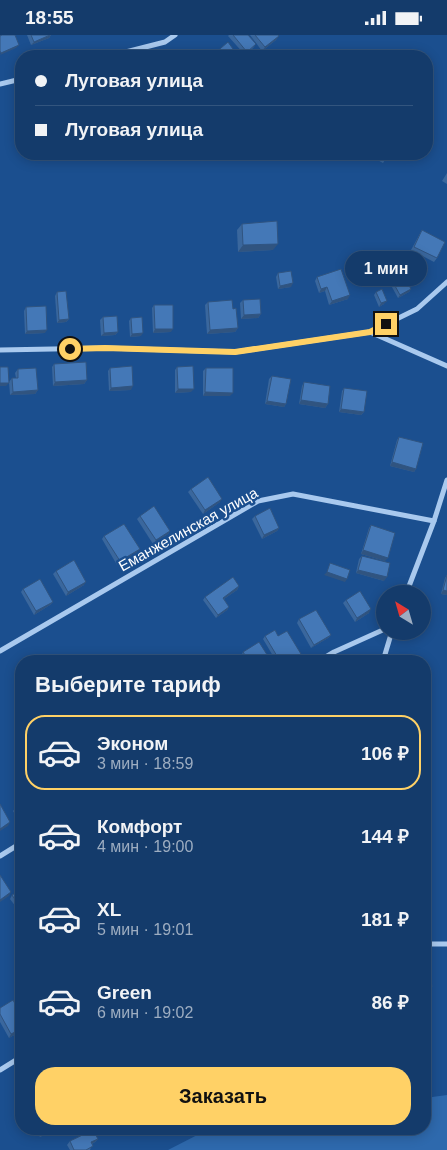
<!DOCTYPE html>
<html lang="ru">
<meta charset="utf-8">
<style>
:root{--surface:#143b6b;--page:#1d4271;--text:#f1f3f6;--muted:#9dadc1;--line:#33557e;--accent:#ffd166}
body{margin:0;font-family:Helvetica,sans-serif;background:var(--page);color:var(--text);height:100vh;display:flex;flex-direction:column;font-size:19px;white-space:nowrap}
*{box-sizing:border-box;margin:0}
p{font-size:16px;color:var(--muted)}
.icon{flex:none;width:28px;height:28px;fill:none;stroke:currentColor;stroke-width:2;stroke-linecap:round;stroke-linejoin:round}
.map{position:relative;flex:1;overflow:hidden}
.details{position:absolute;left:15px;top:620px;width:416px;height:480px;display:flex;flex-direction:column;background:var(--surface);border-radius:20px;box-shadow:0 2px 12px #0003,0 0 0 1px var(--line)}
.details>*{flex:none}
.hud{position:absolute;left:15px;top:15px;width:418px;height:110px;border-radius:20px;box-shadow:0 2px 12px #0003,0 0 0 1px var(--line);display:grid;align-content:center;height:110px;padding:0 20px;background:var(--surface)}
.needle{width:32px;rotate:323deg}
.controls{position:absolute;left:376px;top:550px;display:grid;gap:10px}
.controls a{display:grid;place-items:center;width:55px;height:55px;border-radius:50%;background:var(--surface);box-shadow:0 2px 12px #0003,0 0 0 1px var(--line);font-size:25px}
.end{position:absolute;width:22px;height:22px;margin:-11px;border:6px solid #ffd166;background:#111;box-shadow:0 0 0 2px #111}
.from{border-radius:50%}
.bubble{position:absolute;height:35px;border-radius:18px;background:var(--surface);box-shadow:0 2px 12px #0003,0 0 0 1px var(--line);font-size:16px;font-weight:700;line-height:35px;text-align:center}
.hud b{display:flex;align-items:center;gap:18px;height:48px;font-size:19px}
.hud b+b{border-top:1px solid var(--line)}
.hud i{width:12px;height:12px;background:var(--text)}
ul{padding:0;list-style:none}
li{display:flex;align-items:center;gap:15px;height:75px;margin:0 10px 8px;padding:0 10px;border:2px solid transparent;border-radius:20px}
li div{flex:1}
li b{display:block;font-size:19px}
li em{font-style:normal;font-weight:700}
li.current{border-color:var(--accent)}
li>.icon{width:45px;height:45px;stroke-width:1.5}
h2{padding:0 20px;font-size:22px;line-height:60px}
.cta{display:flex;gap:10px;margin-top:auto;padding:10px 20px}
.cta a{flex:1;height:58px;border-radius:20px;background:var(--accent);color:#111;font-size:20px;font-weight:700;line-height:58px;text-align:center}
.status{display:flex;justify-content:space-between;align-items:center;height:35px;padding:0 25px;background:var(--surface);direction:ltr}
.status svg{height:14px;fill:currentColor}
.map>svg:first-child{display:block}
</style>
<div class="status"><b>18:55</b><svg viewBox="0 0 49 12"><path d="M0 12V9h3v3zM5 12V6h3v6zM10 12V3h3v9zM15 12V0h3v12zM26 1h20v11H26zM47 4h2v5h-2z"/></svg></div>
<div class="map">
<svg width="447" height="1115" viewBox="0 0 447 1115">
<rect width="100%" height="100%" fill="#1b4f8f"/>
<path fill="#2e69ad" d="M447,1060v55h-279l41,-21h216v-31z"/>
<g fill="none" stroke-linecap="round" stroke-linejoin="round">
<g stroke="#a9c9ee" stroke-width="5">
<path d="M110,21l55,-14 10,-7"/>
<path d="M0,49l21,-5"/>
<path d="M370,297l47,-23 30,-27"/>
<path d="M0,315l105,-2 130,4 135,-20 77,34"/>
<path d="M406,559l28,-73 13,-41"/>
<path d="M0,616l258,-150 35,-7 141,27"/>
<path d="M319,626l15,-9 51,-23"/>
<path d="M383,626l9,-30"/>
<path d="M0,821l21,-13"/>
<path d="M425,909h22"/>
<path d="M0,1035l21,-13"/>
</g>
</g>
<g fill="#3a679d">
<path d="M27,0h24l-2,3 -18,7z"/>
<path d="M229,0h19l8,9 -3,4 -8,7 -17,-19z"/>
<path d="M250,0h28l-2,5 -14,11z"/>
<path d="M366,119h23l-6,9z"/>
<path d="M447,138v11l-5,-3z"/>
<path d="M242,189l31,26 -35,2 -1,-22z"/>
<path d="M422,195l15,28 -3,4 -23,-12z"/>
<path d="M278,238l13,14 -13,2 -2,-12z"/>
<path d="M389,240l22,14 -2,3 -11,6 -11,-20z"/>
<path d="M317,242l31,22 -19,6 -4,-14 -6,2 -4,-12z"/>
<path d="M57,257l12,27 -3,3 -9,1 -2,-27z"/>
<path d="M376,257l8,12 -5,3 -5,-12z"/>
<path d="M243,265l18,14 -3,4 -17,1 -1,-16z"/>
<path d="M208,267l30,26 -3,4 -28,2 -2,-29z"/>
<path d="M154,270l17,27 -18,1 -1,-25z"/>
<path d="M26,272l19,26 -20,1 -1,-23z"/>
<path d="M103,282l15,15 -3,3 -14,1 -1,-16z"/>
<path d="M131,283l10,18 -11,1 -1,-16z"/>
<path d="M54,329l33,16 -3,4 -31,2 -1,-19z"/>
<path d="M177,332l14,25 -16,1v-23z"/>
<path d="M110,333l21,22 -22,1 -1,-20z"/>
<path d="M206,333l24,28h-27v-25z"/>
<path d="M18,334l20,21 -3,4 -25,1 -1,-13 3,-4h4l-1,-5z"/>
<path d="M272,341l14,28 -2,3 -19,-3 4,-25z"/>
<path d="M304,347l24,22 -3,4 -26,-4 3,-18z"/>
<path d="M344,353l20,24 -3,3 -22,-3 3,-21z"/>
<path d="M399,402l17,32 -2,3 -24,-6 7,-26z"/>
<path d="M191,454l29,13 -17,12 -15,-22z"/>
<path d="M140,481l30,15 -2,3 -15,10 -16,-25z"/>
<path d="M255,481l24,12 -2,3 -15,8 -10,-20z"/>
<path d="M371,490l14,36 -24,-7 8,-26z"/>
<path d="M104,501l36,13 -2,3 -21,13 -15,-26z"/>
<path d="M362,521l22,25 -28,-8 3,-14z"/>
<path d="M56,536l28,14 -18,11 -13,-22z"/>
<path d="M447,540v20l-6,-1 4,-16z"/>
<path d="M239,551l-2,4 -13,9 5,8 -2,3 -11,8 -13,-18 2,-3z"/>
<path d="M23,554l30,13 -3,3 -16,10 -13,-23z"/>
<path d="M346,565l23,13 -14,9 -12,-19z"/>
<path d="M299,584l32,16 -3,3 -17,10 -14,-25z"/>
<path d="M265,601h13l23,18 -2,4 -7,3h-16l-13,-22z"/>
<path d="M243,617l28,9h-27l-3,-5z"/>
<path d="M21,761v19l-4,3 -4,-7 4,-5v-5z"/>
<path d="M21,855v13l-5,4 -6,-8 2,-4z"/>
<path d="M0,973l21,7v16l-12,7 -9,-16z"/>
<path d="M36,1094h20l-1,1 -15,7z"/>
<path d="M98,1104l-3,3 -3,2 -2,6h-20l-3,-5 3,-4z"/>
</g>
<g fill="#305480">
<path d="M51,0l-2,3 -18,7 3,-3z"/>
<path d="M279,1l-3,4 -14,11 3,-4z"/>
<path d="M19,10l-3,3 -16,7 1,-2z"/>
<path d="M278,209l-5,6 -35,2 5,-7z"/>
<path d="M293,248l-2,4 -13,2 2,-3z"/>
<path d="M327,252l-2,4 -6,2 2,-4z"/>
<path d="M411,254l-2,3 -11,6 2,-3z"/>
<path d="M350,260l-2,4 -19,6 3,-4z"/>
<path d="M387,266l-3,3 -5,3 2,-4z"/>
<path d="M261,279l-3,4 -17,1 3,-4z"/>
<path d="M69,284l-3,3 -9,1 2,-3z"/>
<path d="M238,293l-3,4 -28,2 3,-4z"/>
<path d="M155,294h18l-2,3 -18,1z"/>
<path d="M47,295l-2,3 -20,1 2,-3z"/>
<path d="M118,297l-3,3 -14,1 3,-3z"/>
<path d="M143,298l-2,3 -11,1 2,-3z"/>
<path d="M87,345l-3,4 -31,2 2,-4z"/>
<path d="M0,348h9l-3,3h-6z"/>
<path d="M133,351l-2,4 -22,1 2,-3z"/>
<path d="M178,354h16l-3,3 -16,1z"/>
<path d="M38,355l-3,4 -25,1 3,-3z"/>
<path d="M205,357l28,1 -3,3h-27z"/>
<path d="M301,365l27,4 -3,4 -26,-4z"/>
<path d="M267,366l19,3 -2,3 -19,-3z"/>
<path d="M341,374l23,3 -3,3 -22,-3z"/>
<path d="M392,427l24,7 -2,3 -24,-6z"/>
<path d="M222,464l-2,3 -17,12 2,-4z"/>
<path d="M279,493l-2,3 -15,8 2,-4z"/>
<path d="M170,496l-2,3 -15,10 3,-4z"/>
<path d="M140,514l-2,3 -21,13 3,-4z"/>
<path d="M363,515l25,8 -3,3 -24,-7z"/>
<path d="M358,535l29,7 -3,4 -28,-8z"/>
<path d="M327,537l20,7 -2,3 -21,-7z"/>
<path d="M86,547l-2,3 -18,11 2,-4z"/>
<path d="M239,551l-2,4 -16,11 2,-3z"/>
<path d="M443,555l4,1v4l-6,-1z"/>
<path d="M53,567l-3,3 -16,10 2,-4z"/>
<path d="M229,572l-2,3 -11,8 2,-3z"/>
<path d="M371,574l-2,4 -14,9 2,-4z"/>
<path d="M331,600l-3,3 -17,10 3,-3z"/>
<path d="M301,619l-2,4 -7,3h-3z"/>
<path d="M10,787l-2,4 -8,5v-2z"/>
<path d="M11,857l-2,4 -9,6v-2z"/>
<path d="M432,952l-2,4h-5v-3z"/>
<path d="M21,994v2l-12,7 2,-4z"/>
<path d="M53,1094h3l-1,1 -15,7 3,-3z"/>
<path d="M98,1104l-3,3 -6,3 2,-3z"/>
</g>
<g fill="#4478b7" stroke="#305480">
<path d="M2,0h13l4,10 -18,8 -1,-2v-15z"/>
<path d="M31,0h19l-16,7z"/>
<path d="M233,0h15l8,9 -9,8z"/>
<path d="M255,0h23l1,1 -14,11z"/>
<path d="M228,7l10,14h-22l-2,-2z"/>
<path d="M374,119h15l-4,6z"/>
<path d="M277,186l1,23 -35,1 -1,-21z"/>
<path d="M422,195l23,12 -8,16 -23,-11z"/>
<path d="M341,234l9,26 -18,6 -5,-14 -6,2 -4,-12z"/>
<path d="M400,234l11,20 -11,6 -11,-20z"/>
<path d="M291,236l2,12 -13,3 -2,-13z"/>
<path d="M382,254l5,12 -6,2 -5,-11z"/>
<path d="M66,256l3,28 -10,1 -2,-28z"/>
<path d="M260,264l1,15 -17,1 -1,-15z"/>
<path d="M232,265l1,9 3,-1 2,20 -28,2 -2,-28z"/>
<path d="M154,270h19v24h-18z"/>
<path d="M46,271l1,24 -20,1 -1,-24z"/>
<path d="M117,281l1,16 -14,1 -1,-16z"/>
<path d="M142,282l1,16 -11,1 -1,-16z"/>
<path d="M86,327l1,18 -32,2 -1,-18z"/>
<path d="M132,331l1,20 -22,2 -1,-20z"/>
<path d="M193,331l1,23h-16l-1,-22z"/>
<path d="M0,332h8l1,16h-9z"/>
<path d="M36,333l2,22 -25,2 -1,-14h6v-9z"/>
<path d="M206,333h27v25l-28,-1z"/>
<path d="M272,341l19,3 -5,25 -19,-3z"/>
<path d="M304,347l26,4 -2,18 -27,-4z"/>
<path d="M344,353l23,3 -3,21 -23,-3z"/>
<path d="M399,402l24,6 -7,26 -24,-7z"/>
<path d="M208,442l14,22 -17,11 -14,-21z"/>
<path d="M154,471l16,25 -14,9 -16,-24z"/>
<path d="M270,473l9,20 -15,7 -9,-19z"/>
<path d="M124,489l16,25 -20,12 -16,-25z"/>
<path d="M371,490l24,8 -7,25 -25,-8z"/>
<path d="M362,521l28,7 -3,14 -29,-7z"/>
<path d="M74,525l12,22 -18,10 -12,-21z"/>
<path d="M330,528l20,7 -3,9 -20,-7z"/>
<path d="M447,540v16l-4,-1z"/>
<path d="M233,542l6,9 -16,12 6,9 -11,8 -13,-18z"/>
<path d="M40,544l13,23 -17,9 -13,-22z"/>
<path d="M360,556l11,18 -14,9 -11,-18z"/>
<path d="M316,575l15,25 -17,10 -15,-26z"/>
<path d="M275,595l3,6 9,-5 14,23 -12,7h-9l-15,-25z"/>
<path d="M259,607l12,19h-22l-6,-9z"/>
<path d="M21,761v17l-1,1 -4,-6 4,-3 -1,-8z"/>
<path d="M0,769l10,18 -10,7z"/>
<path d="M0,840l11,17 -11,8z"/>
<path d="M21,855v12l-3,2 -6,-9z"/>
<path d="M428,923l4,29 -7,1v-29z"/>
<path d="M13,965l8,15v14l-10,5 -11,-20v-6z"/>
<path d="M40,1094h13l-10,5z"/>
<path d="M93,1095l5,9 -7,3 2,4 -7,4h-12l-4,-9z"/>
</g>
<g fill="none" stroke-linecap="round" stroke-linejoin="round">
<path stroke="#ffd166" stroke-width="6" d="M70,314l35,-1 130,4 135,-20 16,-8"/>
</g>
<g text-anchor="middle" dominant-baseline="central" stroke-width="5" stroke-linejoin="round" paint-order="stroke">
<g font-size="15" fill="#fff" stroke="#1b4f8f">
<text transform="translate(188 494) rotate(-29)">Еманжелинская улица</text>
</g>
</g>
</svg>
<div class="controls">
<a><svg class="needle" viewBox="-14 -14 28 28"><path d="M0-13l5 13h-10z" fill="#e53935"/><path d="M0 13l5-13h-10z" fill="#9dadc1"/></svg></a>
</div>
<i class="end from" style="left:70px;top:314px"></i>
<i class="end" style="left:386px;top:289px"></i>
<div class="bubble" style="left:345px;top:216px;width:82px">1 мин</div>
<div class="hud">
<b><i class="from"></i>Луговая улица</b>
<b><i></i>Луговая улица</b>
</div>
<section class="details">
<h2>Выберите тариф</h2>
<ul>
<li class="current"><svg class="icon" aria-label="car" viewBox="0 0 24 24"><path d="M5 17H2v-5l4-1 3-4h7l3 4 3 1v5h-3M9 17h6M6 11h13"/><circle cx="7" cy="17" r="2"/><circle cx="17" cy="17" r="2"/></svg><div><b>Эконом</b><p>3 мин · 18:59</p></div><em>106 ₽</em></li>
<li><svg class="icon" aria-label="car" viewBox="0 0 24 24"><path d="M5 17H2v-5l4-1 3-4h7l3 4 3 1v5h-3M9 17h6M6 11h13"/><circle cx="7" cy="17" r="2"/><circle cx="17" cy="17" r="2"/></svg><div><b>Комфорт</b><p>4 мин · 19:00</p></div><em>144 ₽</em></li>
<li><svg class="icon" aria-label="car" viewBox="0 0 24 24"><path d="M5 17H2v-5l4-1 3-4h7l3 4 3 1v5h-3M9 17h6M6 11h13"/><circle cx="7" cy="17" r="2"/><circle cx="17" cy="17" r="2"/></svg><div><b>XL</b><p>5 мин · 19:01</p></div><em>181 ₽</em></li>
<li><svg class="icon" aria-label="car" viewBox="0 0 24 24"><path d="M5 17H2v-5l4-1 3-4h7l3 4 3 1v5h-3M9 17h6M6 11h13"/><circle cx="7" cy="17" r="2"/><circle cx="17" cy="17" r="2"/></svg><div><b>Green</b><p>6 мин · 19:02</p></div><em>86 ₽</em></li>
</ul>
<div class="cta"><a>Заказать</a></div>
</section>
</div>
